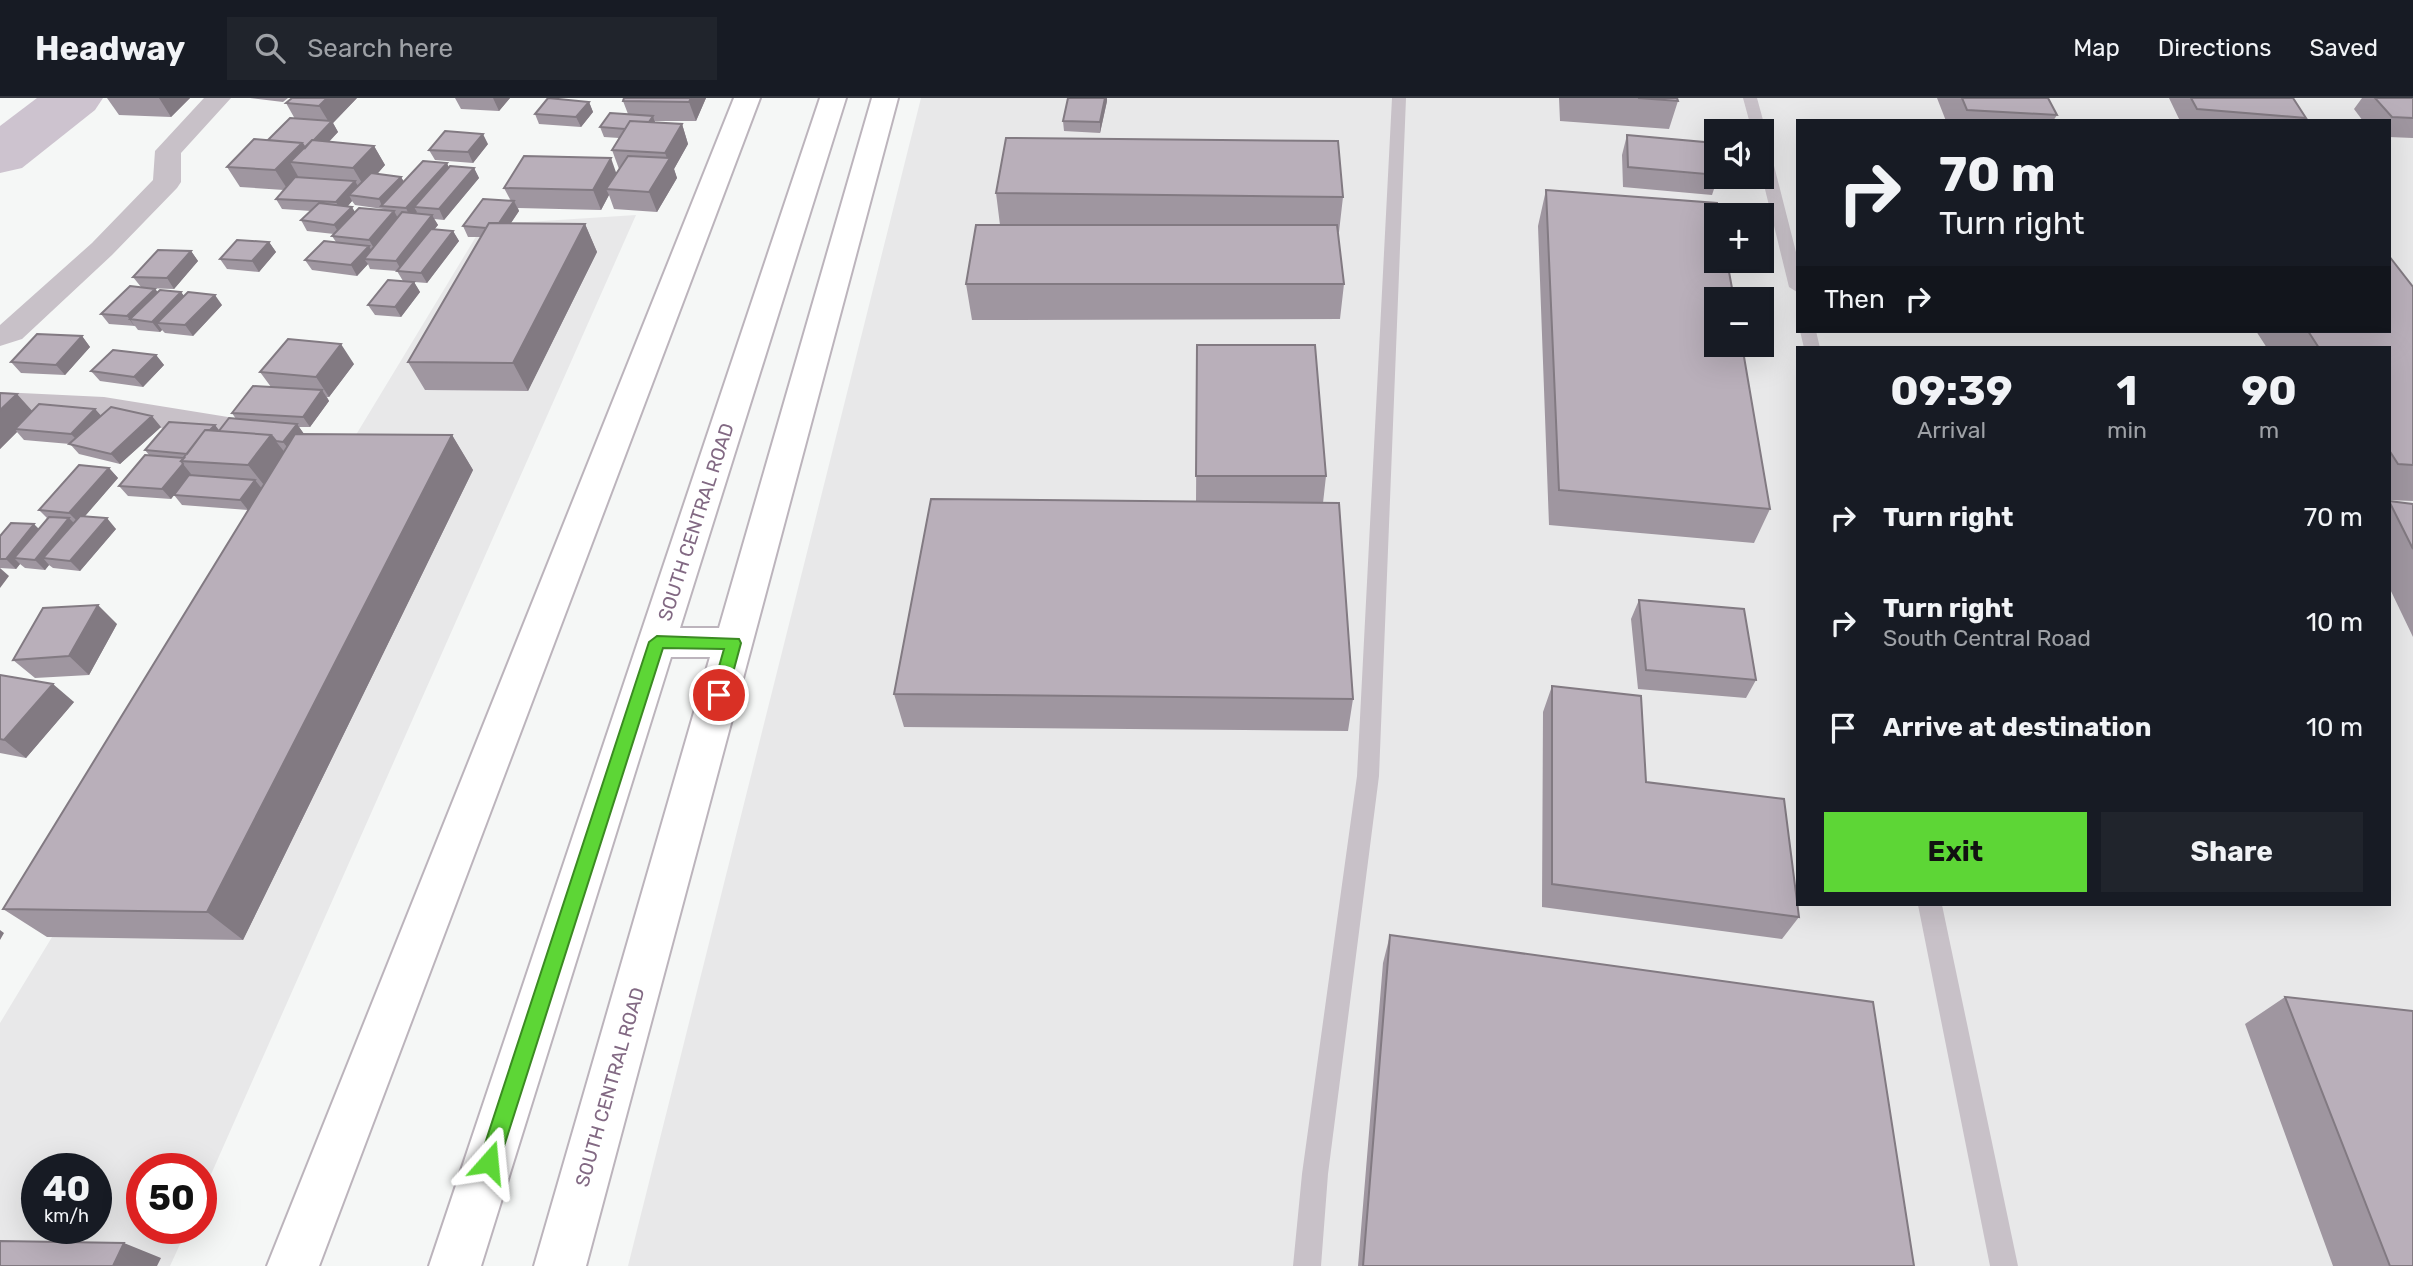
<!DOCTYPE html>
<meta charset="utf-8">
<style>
:root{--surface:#171b24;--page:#20242c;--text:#f1f3f6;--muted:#9ea1a6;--line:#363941;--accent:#5dd636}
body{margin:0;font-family:Rubik,sans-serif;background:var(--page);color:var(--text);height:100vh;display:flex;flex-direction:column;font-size:26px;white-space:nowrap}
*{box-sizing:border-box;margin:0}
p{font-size:23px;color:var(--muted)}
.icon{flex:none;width:38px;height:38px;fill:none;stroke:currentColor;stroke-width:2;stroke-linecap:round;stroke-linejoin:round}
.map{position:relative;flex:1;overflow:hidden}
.drawer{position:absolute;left:1796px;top:248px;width:595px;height:560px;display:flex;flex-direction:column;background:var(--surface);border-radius:0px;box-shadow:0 7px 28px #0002}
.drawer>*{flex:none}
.guide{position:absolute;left:1796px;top:21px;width:595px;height:214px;border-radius:0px;box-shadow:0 7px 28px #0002;background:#171b24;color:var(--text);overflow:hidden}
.buttons{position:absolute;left:1704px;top:21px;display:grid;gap:14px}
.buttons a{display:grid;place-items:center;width:70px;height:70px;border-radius:0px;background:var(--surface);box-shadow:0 7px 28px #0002;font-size:35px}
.speed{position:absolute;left:21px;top:1055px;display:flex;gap:14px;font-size:35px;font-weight:700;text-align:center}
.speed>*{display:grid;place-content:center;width:91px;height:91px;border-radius:50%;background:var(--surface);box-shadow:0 7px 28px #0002;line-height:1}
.speed small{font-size:18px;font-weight:400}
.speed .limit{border:10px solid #d22;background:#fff;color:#111}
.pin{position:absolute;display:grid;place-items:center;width:60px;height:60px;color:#fff;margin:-30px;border:4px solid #fff;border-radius:50%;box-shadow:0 2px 7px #0007}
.me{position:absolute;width:77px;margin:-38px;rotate:18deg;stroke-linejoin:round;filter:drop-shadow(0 0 5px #0008)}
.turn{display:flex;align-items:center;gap:24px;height:147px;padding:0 28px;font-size:32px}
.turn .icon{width:91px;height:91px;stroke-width:2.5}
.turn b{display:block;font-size:49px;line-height:60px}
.then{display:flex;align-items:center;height:66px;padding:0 28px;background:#0003;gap:14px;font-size:26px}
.eta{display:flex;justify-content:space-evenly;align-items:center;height:119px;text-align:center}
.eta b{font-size:42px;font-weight:700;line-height:49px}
.action{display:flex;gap:14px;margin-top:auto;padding:14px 28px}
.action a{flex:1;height:80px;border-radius:0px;background:var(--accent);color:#111;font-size:28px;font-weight:700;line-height:80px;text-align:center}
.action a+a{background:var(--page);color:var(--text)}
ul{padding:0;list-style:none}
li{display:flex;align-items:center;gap:21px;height:105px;padding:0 28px}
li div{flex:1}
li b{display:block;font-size:26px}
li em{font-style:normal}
header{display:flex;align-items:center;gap:42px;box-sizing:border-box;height:98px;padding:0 35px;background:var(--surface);border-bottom:2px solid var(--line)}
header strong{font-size:33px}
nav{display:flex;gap:38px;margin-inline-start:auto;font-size:24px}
.search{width:490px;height:63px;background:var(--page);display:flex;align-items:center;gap:18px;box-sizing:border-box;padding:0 24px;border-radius:0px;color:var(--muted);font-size:26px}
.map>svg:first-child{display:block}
</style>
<header>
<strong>Headway</strong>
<div class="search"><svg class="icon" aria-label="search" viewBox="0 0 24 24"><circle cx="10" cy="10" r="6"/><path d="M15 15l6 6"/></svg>Search here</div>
<nav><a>Map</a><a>Directions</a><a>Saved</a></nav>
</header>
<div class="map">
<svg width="2413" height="1168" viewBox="0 0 2413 1168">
<rect width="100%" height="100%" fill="#f5f7f6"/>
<path fill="#e8e8e9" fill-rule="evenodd" d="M 921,0 L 2413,0 L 2413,1168 L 628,1168 ZM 1797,23 L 2389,23 L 2389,233 L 1797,233 ZM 1717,33 L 1762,33 L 1762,79 L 1717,79 ZM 1717,117 L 1762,117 L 1762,163 L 1717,163 ZM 1717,201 L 1762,201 L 1762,247 L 1717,247 ZM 1797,250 L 2389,250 L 2389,807 L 1797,807 Z
M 636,117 L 201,1099 L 201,1071 L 142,1071 L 142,1130 L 187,1131 L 170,1168 L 0,1168 L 0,925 L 483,127 ZM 37,1071 L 96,1071 L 96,1130 L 37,1130 Z"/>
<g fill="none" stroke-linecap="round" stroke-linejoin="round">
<path fill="#cdc3cf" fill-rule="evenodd" d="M 37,0 L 103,0 L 95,12 L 22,70 L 0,75 L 0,28 Z"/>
<defs>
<path id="secondary" d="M 734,0 L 760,0 L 319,1168 L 267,1168 Z
M 820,0 L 846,0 L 680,530 L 719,530 L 872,0 L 898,0 L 586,1168 L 534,1168 L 710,559 L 671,559 L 481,1168 L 429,1168 Z"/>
</defs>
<use href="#secondary" stroke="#bcb4bc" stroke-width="4"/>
<path fill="#c8c1c8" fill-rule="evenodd" d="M 1392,0 L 1406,0 L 1379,678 L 1328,1076 L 1321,1168 L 1293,1168 L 1302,1076 L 1357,678 Z
M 1743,0 L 1757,0 L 1766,33 L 1764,36 L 1752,33 Z
M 1762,44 L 1769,48 L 1797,158 L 1797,194 L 1789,189 L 1762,79 Z
M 1800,233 L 1816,233 L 1820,250 L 1804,250 Z
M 1918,807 L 1942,807 L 2018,1168 L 1990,1168 Z"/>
<path fill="#c8c1c8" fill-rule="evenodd" d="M 204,0 L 231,0 L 181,55 L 181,84 L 177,90 L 112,157 L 22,241 L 0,248 L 0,227 L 92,145 L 153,82 L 155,53 Z
M 0,294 L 104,299 L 228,319 L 240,322 L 244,330 L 240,338 L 228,341 L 104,321 L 0,316 Z"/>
<use href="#secondary" fill="#fff" fill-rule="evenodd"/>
</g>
<path fill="#9f96a0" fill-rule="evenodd" d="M 107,0 L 190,0 L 171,19 L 119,17 Z
M 250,0 L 288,0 L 283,4 Z
M 357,0 L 333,25 L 338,34 L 329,44 L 374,48 L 385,67 L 377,76 L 401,79 L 404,84 L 449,69 L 474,70 L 479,80 L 444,122 L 434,121 L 438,127 L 434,131 L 453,133 L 459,143 L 427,185 L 414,184 L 420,194 L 401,219 L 375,217 L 368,207 L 403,183 L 397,173 L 370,171 L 368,166 L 357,178 L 312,172 L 305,162 L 336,144 L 332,138 L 334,136 L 307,133 L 301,122 L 311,113 L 282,111 L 276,101 L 284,92 L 240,89 L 227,69 L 268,42 L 295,21 L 286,5 ZM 352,103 L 355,107 L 383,111 L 384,112 L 355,114 L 348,108 Z
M 455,0 L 510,0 L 499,13 L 461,11 Z
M 624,0 L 706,0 L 696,23 L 655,23 L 655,25 L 682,26 L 688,46 L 674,71 L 677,80 L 657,114 L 614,111 L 609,97 L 601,112 L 518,110 L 519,113 L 511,125 L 585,126 L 597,154 L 528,293 L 425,292 L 408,264 L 481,139 L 468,139 L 463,128 L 511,103 L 504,90 L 616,75 L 619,71 L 612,52 L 619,40 L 604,39 L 600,29 L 628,16 L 623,3 Z
M 1559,0 L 1677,0 L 1678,3 L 1669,31 L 1560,23 Z
M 1937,0 L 2048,0 L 2057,17 L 2053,23 L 1946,23 Z
M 2169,0 L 2293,0 L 2306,20 L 2304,23 L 2180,23 Z
M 2362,0 L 2413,0 L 2413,40 L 2389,39 L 2389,23 L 2363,23 L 2354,11 Z
M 1107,3 L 1100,35 L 1064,33 L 1063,23 Z
M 589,4 L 593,14 L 581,29 L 539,26 L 535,16 Z
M 1627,37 L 1717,60 L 1717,79 L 1718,79 L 1712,97 L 1623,89 L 1622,57 Z
M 488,46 L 473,65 L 435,62 L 429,52 Z
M 1546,92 L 1770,411 L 1754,445 L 1549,427 L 1538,128 Z
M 996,95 L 1343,99 L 1339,134 L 1338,134 L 1344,186 L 1340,221 L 972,222 L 966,186 L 1000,127 Z
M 269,144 L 276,154 L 259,174 L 227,171 L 220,161 Z
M 191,153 L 198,163 L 174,191 L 145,190 L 155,191 L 158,194 L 181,194 L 184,198 L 222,207 L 193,238 L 165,235 L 162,232 L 160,234 L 138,232 L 135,228 L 109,226 L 101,216 L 141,189 L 133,179 Z
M 2413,189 L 2413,403 L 2389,402 L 2389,250 L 2267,250 L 2256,233 L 2389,233 Z
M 82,238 L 90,249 L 65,277 L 21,275 L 11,264 Z
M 1197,247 L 1326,378 L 1323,405 L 1353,601 L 1348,633 L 904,629 L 894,596 L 1196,404 Z
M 156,257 L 164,267 L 143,289 L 100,283 L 91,273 Z
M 354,266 L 329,299 L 327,299 L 329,303 L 310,329 L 299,329 L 304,336 L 452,337 L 473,372 L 243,842 L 47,839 L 3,811 L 248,412 L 182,407 L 174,397 L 171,401 L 128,398 L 119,388 L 149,357 L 145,352 L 219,332 L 236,321 L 232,315 L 271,289 L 260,274 Z
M 0,295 L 32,313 L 95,311 L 101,318 L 161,329 L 120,366 L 79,356 L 70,346 L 24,342 L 17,334 L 0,351 Z
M 109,370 L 118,380 L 85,418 L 116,431 L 80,473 L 53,470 L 49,467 L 45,472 L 25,470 L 20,466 L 16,471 L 0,470 L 0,438 L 39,431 L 47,420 L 39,412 Z
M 2389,403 L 2413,406 L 2413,539 L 2389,489 Z
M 1639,502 L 1756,582 L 1746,600 L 1638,591 L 1631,521 Z
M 117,526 L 89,577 L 35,580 L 13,562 Z
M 0,577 L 74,604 L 26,660 L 0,655 Z
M 1552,588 L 1646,684 L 1799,819 L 1782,841 L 1542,809 L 1543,614 Z
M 1390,837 L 1914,1168 L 1358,1168 L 1383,865 Z
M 2285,899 L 2413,1168 L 2333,1168 L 2245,926 Z"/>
<path fill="#827a82" d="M 159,0 L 190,0 L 171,19 Z
M 327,0 L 357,0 L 333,25 L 338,34 L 312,61 L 306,51 L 330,26 L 319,8 Z
M 493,0 L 510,0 L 499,13 Z
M 691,0 L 706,0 L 696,23 L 689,4 Z
M 1105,0 L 1107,0 L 1107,3 L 1100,35 L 1100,24 Z
M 589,4 L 593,14 L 581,29 L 576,19 Z
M 653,18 L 656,28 L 644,32 Z
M 682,26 L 688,46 L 674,71 L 677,80 L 657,114 L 649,94 L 668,63 L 665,55 Z
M 483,36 L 488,46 L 473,65 L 468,54 Z
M 302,45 L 312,66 L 290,64 L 299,80 L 288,92 L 275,72 Z
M 374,48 L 385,67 L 365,90 L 353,70 Z
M 611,60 L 618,80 L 606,91 L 609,97 L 601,112 L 593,92 Z
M 447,65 L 452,76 L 414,109 L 417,114 L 411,121 L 406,110 Z
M 474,70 L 479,80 L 444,122 L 439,111 Z
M 401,79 L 407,89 L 382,108 L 379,101 Z
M 355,83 L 361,93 L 349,97 L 352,103 L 342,115 L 336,104 Z
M 514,103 L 519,113 L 500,141 L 495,130 Z
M 352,109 L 358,119 L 340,137 L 334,127 Z
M 394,113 L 400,124 L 375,152 L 369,142 Z
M 432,117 L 438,127 L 402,173 L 396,163 Z
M 585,126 L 597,154 L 528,293 L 513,265 Z
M 453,133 L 459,143 L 427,185 L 421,175 Z
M 269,144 L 276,154 L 259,174 L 252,163 Z
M 369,148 L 375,159 L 364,161 L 368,166 L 357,178 L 351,167 Z
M 191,153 L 198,163 L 174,191 L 167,180 Z
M 414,184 L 420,194 L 401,219 L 395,209 Z
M 155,191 L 163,201 L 130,221 L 135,229 L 127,218 Z
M 181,194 L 189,205 L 157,225 L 162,232 L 160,234 L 152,224 Z
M 215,197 L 222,207 L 193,238 L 185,227 Z
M 82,238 L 90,249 L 65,277 L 56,267 Z
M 341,246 L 354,266 L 329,299 L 316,279 Z
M 156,257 L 164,267 L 143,289 L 134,279 Z
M 322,292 L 329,303 L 310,329 L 303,319 Z
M 17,296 L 35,316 L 15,331 L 17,334 L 0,351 L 0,312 Z
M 95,311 L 104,321 L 81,346 L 71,336 Z
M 152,318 L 161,329 L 120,366 L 111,356 Z
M 297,326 L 304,336 L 291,354 L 283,344 Z
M 215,327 L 223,337 L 191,356 Z
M 271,337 L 286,356 L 264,387 L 248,367 Z
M 452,337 L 473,372 L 243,842 L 207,814 Z
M 183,366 L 191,376 L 171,401 L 162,391 Z
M 109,370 L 118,380 L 79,425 L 69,415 Z
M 255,382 L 263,392 L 248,412 L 240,402 Z
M 69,420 L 79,430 L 43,460 L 49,467 L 45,472 L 35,462 Z
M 107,420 L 116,431 L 80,473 L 70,463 Z
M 34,426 L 44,436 L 14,460 L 20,466 L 16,471 L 6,461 Z
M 0,470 L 9,478 L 0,490 Z
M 98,507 L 117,526 L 89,577 L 69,558 Z
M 53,586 L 74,604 L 26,660 L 4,642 Z
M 0,832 L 4,835 L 0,842 Z
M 124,1145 L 161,1160 L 157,1168 L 113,1168 Z"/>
<path fill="#b9afba" stroke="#827a82" stroke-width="2" d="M 292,0 L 327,0 L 319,8 L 286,5 Z
M 548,0 L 589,4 L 576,19 L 535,16 Z
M 624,0 L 691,0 L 689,4 L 623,3 Z
M 1068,0 L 1105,0 L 1100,24 L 1063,23 Z
M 1638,0 L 1677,0 L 1678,3 Z
M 1962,0 L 2048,0 L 2057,17 L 1967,12 Z
M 2191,0 L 2293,0 L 2306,20 L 2197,11 Z
M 2375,0 L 2413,0 L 2413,20 L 2392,19 Z
M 610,15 L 653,18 L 649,24 L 630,23 L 625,31 L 600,29 Z
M 290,20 L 332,23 L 314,42 L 312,42 L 305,50 L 302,45 L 268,42 Z
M 630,23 L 682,26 L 665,55 L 612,52 Z
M 445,33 L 483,36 L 468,54 L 429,52 Z
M 1627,37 L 1715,45 L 1717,77 L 1628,69 Z
M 1006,40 L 1338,43 L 1343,99 L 996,95 Z
M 254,41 L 302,45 L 275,72 L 227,69 Z
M 312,42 L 374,48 L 353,70 L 290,64 Z
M 524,58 L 611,60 L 593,92 L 504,90 Z
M 628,58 L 670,60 L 649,94 L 606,91 Z
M 423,63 L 447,65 L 406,110 L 381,108 Z
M 450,68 L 474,70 L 439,111 L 414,109 Z
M 371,75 L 401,79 L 379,101 L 349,97 Z
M 295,79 L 355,83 L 336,104 L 276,101 Z
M 1546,92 L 1717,105 L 1719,117 L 1717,117 L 1717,163 L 1727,163 L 1734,201 L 1717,201 L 1717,247 L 1742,247 L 1770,411 L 1559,392 Z
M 483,101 L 514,103 L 499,125 L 489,125 L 486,130 L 463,128 Z
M 319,105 L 352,109 L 334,127 L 301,122 Z
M 359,110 L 394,113 L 369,142 L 332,138 Z
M 402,114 L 432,117 L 396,163 L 364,161 Z
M 489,125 L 585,126 L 513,265 L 408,264 Z
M 976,127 L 1337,127 L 1344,186 L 966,186 Z
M 431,131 L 453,133 L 421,175 L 397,173 Z
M 237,142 L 269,144 L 252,163 L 220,161 Z
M 324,143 L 369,148 L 351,167 L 305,162 Z
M 158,152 L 191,153 L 167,180 L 133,179 Z
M 2389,158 L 2413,189 L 2413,367 L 2398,366 L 2389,352 L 2389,250 L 2319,250 L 2308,233 L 2389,233 Z
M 388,182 L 414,184 L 395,209 L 368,207 Z
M 130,188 L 155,191 L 127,218 L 101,216 Z
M 160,192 L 181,194 L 152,224 L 130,221 Z
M 188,194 L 215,197 L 185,227 L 157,225 Z
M 37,236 L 82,238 L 56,267 L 11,264 Z
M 288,241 L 341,246 L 316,279 L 260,274 Z
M 1197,247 L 1315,247 L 1326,378 L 1196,378 Z
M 113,252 L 156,257 L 134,279 L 91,273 Z
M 253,288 L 322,292 L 303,319 L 232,315 Z
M 0,295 L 17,296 L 0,312 Z
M 39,306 L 95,311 L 71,336 L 15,331 Z
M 111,309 L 152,318 L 111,356 L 69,346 Z
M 229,320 L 297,326 L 283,344 L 276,343 L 271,337 L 219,333 Z
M 169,324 L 215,327 L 210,332 L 205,332 L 187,356 L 145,352 Z
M 205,332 L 271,337 L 248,367 L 181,363 Z
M 295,336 L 452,337 L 207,814 L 3,811 Z
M 145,357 L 184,360 L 181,363 L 183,366 L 162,391 L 119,388 Z
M 79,367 L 109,370 L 69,415 L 39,412 Z
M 189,377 L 255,382 L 240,402 L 174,397 Z
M 931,401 L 1339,405 L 1353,601 L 894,596 Z
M 2389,403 L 2413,406 L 2413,451 Z
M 80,418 L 107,420 L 70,463 L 43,460 Z
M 49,419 L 69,420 L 35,462 L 14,460 Z
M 11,425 L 34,426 L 6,461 L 0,461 L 0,438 Z
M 1639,502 L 1744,511 L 1756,582 L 1646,572 Z
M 98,507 L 69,558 L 13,562 L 43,510 Z
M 0,577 L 53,586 L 4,642 L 0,641 Z
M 1552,588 L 1641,598 L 1646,684 L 1784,701 L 1799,819 L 1552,786 Z
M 1390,837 L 1873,904 L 1914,1168 L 1363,1168 Z
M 2285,899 L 2413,913 L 2413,1168 L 2390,1168 Z
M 0,1143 L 124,1145 L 113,1168 L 0,1168 Z"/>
<path fill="#5dd636" stroke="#3c8b23" stroke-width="2" d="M 657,538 L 739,541 L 741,545 L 727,597 L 719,604 L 711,597 L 724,551 L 663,550 L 499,1064 L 496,1071 L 489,1074 L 482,1071 L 479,1064 L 649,544 Z"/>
<g text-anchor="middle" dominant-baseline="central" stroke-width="7" stroke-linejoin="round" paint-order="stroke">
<g font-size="19" fill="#826983" stroke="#fff">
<text transform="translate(696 424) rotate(-72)">SOUTH CENTRAL ROAD</text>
<text transform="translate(610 989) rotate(-74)">SOUTH CENTRAL ROAD</text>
</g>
</g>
</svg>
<div class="buttons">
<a><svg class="icon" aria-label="sound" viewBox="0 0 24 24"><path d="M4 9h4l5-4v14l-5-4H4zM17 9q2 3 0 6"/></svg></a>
<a>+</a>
<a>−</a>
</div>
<div class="speed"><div>40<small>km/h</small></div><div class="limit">50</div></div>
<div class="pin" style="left:719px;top:597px;background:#d93025"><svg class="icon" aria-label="arrive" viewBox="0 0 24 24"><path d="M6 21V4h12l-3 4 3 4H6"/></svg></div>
<svg class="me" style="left:489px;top:1064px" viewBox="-20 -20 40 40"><path d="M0-17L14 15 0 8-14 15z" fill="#5dd636" stroke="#fff" stroke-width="4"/></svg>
<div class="guide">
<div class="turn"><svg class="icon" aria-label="right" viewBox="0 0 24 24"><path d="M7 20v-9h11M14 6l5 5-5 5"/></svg><div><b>70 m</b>Turn right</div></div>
<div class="then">Then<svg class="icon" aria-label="right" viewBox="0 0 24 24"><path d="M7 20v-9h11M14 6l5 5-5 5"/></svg></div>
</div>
<section class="drawer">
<div class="eta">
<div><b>09:39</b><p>Arrival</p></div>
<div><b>1</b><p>min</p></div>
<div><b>90</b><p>m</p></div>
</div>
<ul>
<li><svg class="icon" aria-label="right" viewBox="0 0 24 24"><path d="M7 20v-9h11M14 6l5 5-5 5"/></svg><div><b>Turn right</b></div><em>70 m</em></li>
<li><svg class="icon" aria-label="right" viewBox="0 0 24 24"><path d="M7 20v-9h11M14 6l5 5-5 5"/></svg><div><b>Turn right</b><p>South Central Road</p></div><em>10 m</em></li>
<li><svg class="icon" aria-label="arrive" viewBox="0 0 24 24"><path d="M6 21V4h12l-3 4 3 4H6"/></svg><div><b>Arrive at destination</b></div><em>10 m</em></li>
</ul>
<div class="action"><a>Exit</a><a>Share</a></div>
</section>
</div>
